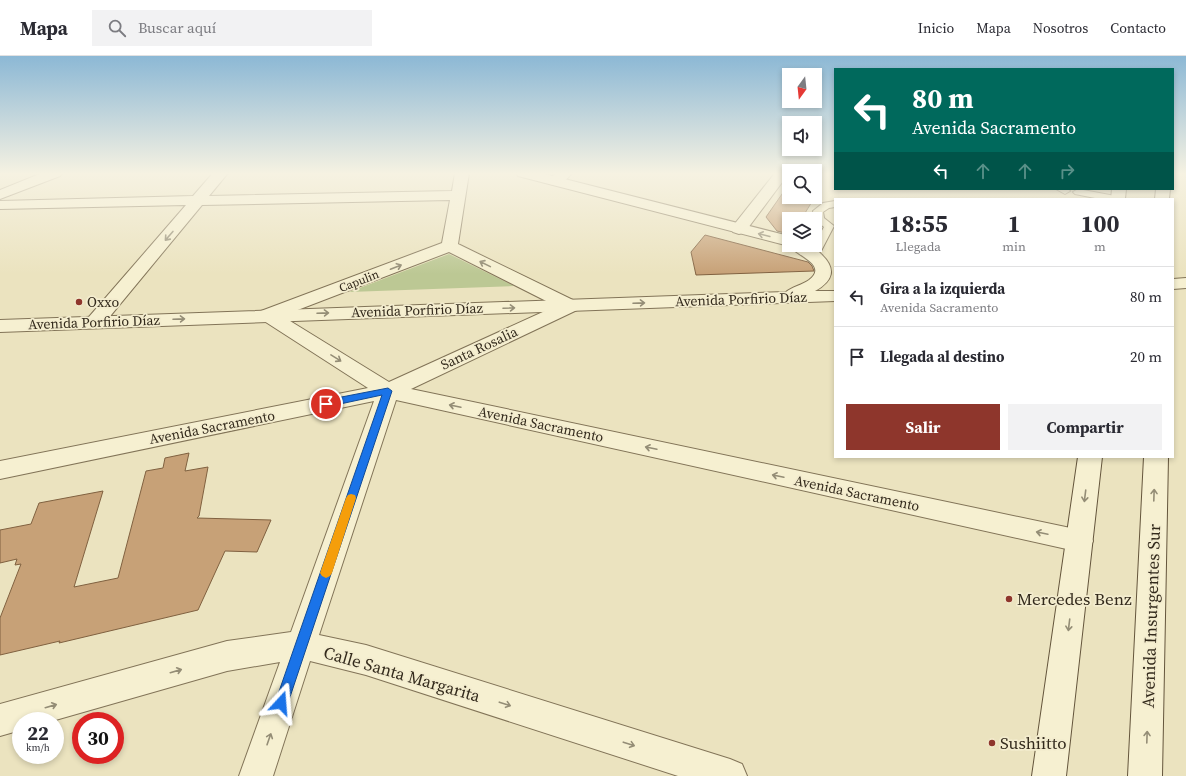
<!DOCTYPE html>
<html lang="es">
<meta charset="utf-8">
<style>
:root{--surface:#fff;--page:#f2f2f3;--text:#2b2b33;--muted:#7c7c81;--line:#e1e1e2;--accent:#8e362c}
body{margin:0;font-family:"Source Serif 4",serif;background:var(--page);color:var(--text);height:100vh;display:flex;flex-direction:column;font-size:15px;white-space:nowrap}
*{box-sizing:border-box;margin:0}
p{font-size:13px;color:var(--muted)}
.icon{flex:none;width:22px;height:22px;fill:none;stroke:currentColor;stroke-width:2;stroke-linecap:round;stroke-linejoin:round}
.map{position:relative;flex:1;overflow:hidden}
.panel{position:absolute;left:834px;top:142px;width:340px;height:260px;display:flex;flex-direction:column;background:var(--surface);border-radius:0px;box-shadow:0 2px 6px #0003}
.panel>*{flex:none}
.hud{position:absolute;left:834px;top:12px;width:340px;height:122px;border-radius:0px;box-shadow:0 2px 6px #0003;background:#00695c;color:#fff;overflow:hidden}
.needle{width:26px;rotate:195deg}
.controls{position:absolute;left:782px;top:12px;display:grid;gap:8px}
.controls a{display:grid;place-items:center;width:40px;height:40px;border-radius:0px;background:var(--surface);box-shadow:0 2px 6px #0003;font-size:20px}
.speed{position:absolute;left:12px;top:656px;display:flex;gap:8px;font-size:20px;font-weight:700;text-align:center}
.speed>*{display:grid;place-content:center;width:52px;height:52px;border-radius:50%;background:var(--surface);box-shadow:0 2px 6px #0003;line-height:1}
.speed small{font-size:10px;font-weight:400}
.speed .limit{border:6px solid #d22;background:#fff;color:#111}
.pin{position:absolute;display:grid;place-items:center;width:34px;height:34px;color:#fff;margin:-17px;border:2px solid #fff;border-radius:50%;box-shadow:0 1px 4px #0007}
.me{position:absolute;width:44px;margin:-22px;rotate:19deg;stroke-linejoin:round;filter:drop-shadow(0 0 3px #0008)}
.turn{display:flex;align-items:center;gap:14px;height:84px;padding:0 12px;font-size:18px}
.turn .icon{width:52px;height:52px;stroke-width:2.5}
.turn b{display:block;font-size:28px;line-height:34px}
.lanes{display:flex;align-items:center;height:38px;padding:0 12px;background:#0003;justify-content:center;gap:20px;direction:ltr}
.lanes .off{opacity:.35}
.eta{display:flex;justify-content:space-evenly;align-items:center;height:68px;text-align:center}
.eta b{font-size:24px;font-weight:700;line-height:28px}
.button{display:flex;gap:8px;margin-top:auto;padding:8px 12px}
.button a{flex:1;height:46px;border-radius:0px;background:var(--accent);color:#fff;font-size:16px;font-weight:700;line-height:46px;text-align:center}
.button a+a{background:var(--page);color:var(--text)}
ul{padding:0;list-style:none}
li{display:flex;align-items:center;gap:12px;height:60px;padding:0 12px;border-top:1px solid var(--line)}
li div{flex:1}
li b{display:block;font-size:15px}
li em{font-style:normal}
header{display:flex;align-items:center;gap:24px;box-sizing:border-box;height:56px;padding:0 20px;background:var(--surface);border-bottom:1px solid var(--line)}
header strong{font-size:19px}
nav{display:flex;gap:22px;margin-inline-start:auto;font-size:14px}
.search{width:280px;height:36px;background:var(--page);display:flex;align-items:center;gap:10px;box-sizing:border-box;padding:0 14px;border-radius:0px;color:var(--muted);font-size:15px}
.map>svg:first-child{display:block}
</style>
<header>
<strong>Mapa</strong>
<div class="search"><svg class="icon" aria-label="search" viewBox="0 0 24 24"><circle cx="10" cy="10" r="6"/><path d="M15 15l6 6"/></svg>Buscar aquí</div>
<nav><a>Inicio</a><a>Mapa</a><a>Nosotros</a><a>Contacto</a></nav>
</header>
<div class="map">
<svg width="1186" height="720" viewBox="0 0 1186 720">
<rect width="100%" height="100%" fill="#ebe3bf"/>
<path fill="#bcc894" d="M 449,198 L 514,230 L 349,236 Z"/>
<path fill="#c7a177" stroke="#806140" d="M 789,128 L 789,141 L 798,141 L 813,144 L 802,162 L 789,159 L 789,178 L 777,175 L 766,161 Z
M 705,179 L 808,206 L 812,210 L 814,215 L 696,219 L 691,196 Z
M 189,397 L 185,415 L 208,411 L 199,460 L 197,462 L 271,464 L 257,496 L 225,495 L 198,554 L 59,587 L 60,585 L 0,599 L 0,562 L 21,508 L 15,509 L 17,503 L 0,507 L 0,474 L 31,468 L 39,447 L 103,435 L 74,531 L 118,522 L 146,415 L 163,412 L 165,402 Z"/>
<g fill="none" stroke-linecap="round" stroke-linejoin="round">
<defs>
<path id="service" d="M 1056,133 L 1068,133 L 1070,135 L 1065,138 Z
M 1078,133 L 1115,140 L 1120,143 L 1100,143 L 1075,138 L 1073,136 Z
M 835,145 L 835,151 L 829,152 L 823,156 L 824,162 L 834,170 L 821,195 L 813,195 L 812,193 L 824,171 L 814,163 L 813,155 L 823,147 Z"/>
<path id="minor" d="M 42,117 L 62,117 L 60,120 L 0,143 L 0,134 Z
M 213,117 L 228,117 L 209,140 L 452,135 L 455,117 L 469,117 L 458,188 L 577,246 L 580,250 L 577,254 L 411,333 L 1080,474 L 1089,477 L 1093,485 L 1089,493 L 1080,496 L 396,344 L 319,579 L 366,589 L 730,703 L 742,708 L 747,720 L 678,720 L 366,619 L 310,605 L 273,720 L 239,720 L 280,606 L 227,615 L 52,665 L 21,665 L 21,674 L 0,680 L 0,648 L 227,585 L 291,576 L 374,345 L 0,423 L 0,405 L 368,332 L 261,263 L 259,259 L 261,255 L 442,187 L 450,144 L 202,149 L 102,270 L 95,272 L 88,270 L 86,266 L 88,262 L 186,149 L 0,153 L 0,145 L 193,140 ZM 449,196 L 556,250 L 389,326 L 282,260 Z
M 556,117 L 572,117 C 566,125 559,130 550,128 L 548,125 Z
M 775,117 L 789,117 L 745,176 L 739,178 L 733,176 L 731,173 L 733,170 Z
M 1186,222 L 1186,232 L 1173,233 L 1173,223 Z"/>
<path id="tertiary" d="M 516,117 L 541,117 L 789,180 L 789,189 C 795,189 803,188 808,189 C 813,190 818,195 821,198 C 837,213 833,225 815,235 L 835,235 L 835,245 L 0,276 L 0,264 L 786,236 C 792,231 802,229 809,224 C 829,209 796,199 789,190 L 518,120 Z"/>
<path id="secondary" d="M 1112,133 L 1126,133 L 1125,143 L 1111,143 Z
M 1156,133 L 1170,133 L 1169,143 L 1155,143 Z
M 1078,401 L 1102,401 L 1066,720 L 1032,720 Z
M 1144,401 L 1168,401 L 1162,720 L 1128,720 Z"/>
</defs>
<use href="#service" stroke="#827458" stroke-width="2"/>
<use href="#minor" stroke="#827458" stroke-width="2"/>
<use href="#tertiary" stroke="#827458" stroke-width="2"/>
<use href="#secondary" stroke="#64553c" stroke-width="2"/>
<use href="#service" fill="#f6f0d1" fill-rule="evenodd"/>
<use href="#minor" fill="#f6f0d1" fill-rule="evenodd"/>
<use href="#tertiary" fill="#f6f0d1" fill-rule="evenodd"/>
<use href="#secondary" fill="#f6f0d1" fill-rule="evenodd"/>
</g>
<defs><path id="oneway-shaft" d="M-6 0H5M1.5-3L5.5 0L1.5 3" fill="none" stroke-width="1.6" stroke-linecap="round" stroke-linejoin="round"/></defs>
<g stroke="#948d76">
<use href="#oneway-shaft" transform="translate(764 179) rotate(-166)"/>
<use href="#oneway-shaft" transform="translate(169 180) rotate(131)"/>
<use href="#oneway-shaft" transform="translate(485 208) rotate(-154)"/>
<use href="#oneway-shaft" transform="translate(396 211) rotate(-21)"/>
<use href="#oneway-shaft" transform="translate(639 247) rotate(-2)"/>
<use href="#oneway-shaft" transform="translate(509 252) rotate(-2)"/>
<use href="#oneway-shaft" transform="translate(323 257) rotate(-2)"/>
<use href="#oneway-shaft" transform="translate(179 263) rotate(-2)"/>
<use href="#oneway-shaft" transform="translate(336 302) rotate(32)"/>
<use href="#oneway-shaft" transform="translate(455 350) rotate(-168)"/>
<use href="#oneway-shaft" transform="translate(651 392) rotate(-168)"/>
<use href="#oneway-shaft" transform="translate(778 420) rotate(-168)"/>
<use href="#oneway-shaft" transform="translate(1154 439) rotate(-88)"/>
<use href="#oneway-shaft" transform="translate(1085 440) rotate(97)"/>
<use href="#oneway-shaft" transform="translate(1042 477) rotate(-168)"/>
<use href="#oneway-shaft" transform="translate(1069 569) rotate(97)"/>
<use href="#oneway-shaft" transform="translate(176 615) rotate(-16)"/>
<use href="#oneway-shaft" transform="translate(505 648) rotate(18)"/>
<use href="#oneway-shaft" transform="translate(51 650) rotate(-16)"/>
<use href="#oneway-shaft" transform="translate(1147 681) rotate(-88)"/>
<use href="#oneway-shaft" transform="translate(269 683) rotate(-71)"/>
<use href="#oneway-shaft" transform="translate(629 688) rotate(18)"/>
</g>
<linearGradient id="sky" x2="0" y2="1"><stop stop-color="#8cb8d5"/><stop offset="0.54" stop-color="#f6f2e2"/><stop offset="1" stop-color="#f6f2e2" stop-opacity="0"/></linearGradient>
<rect width="1186" height="218" fill="url(#sky)"/>
<path fill="#1a73e8" stroke="#114b97" d="M 388,332 L 392,335 L 288,647 L 286,652 L 281,654 L 277,652 L 275,647 L 382,339 L 326,351 L 321,348 L 326,344 Z"/>
<path fill="#f59e0b" d="M 351,438 L 355,439 L 356,442 L 332,517 L 330,520 L 326,522 L 322,520 L 320,517 L 346,442 L 348,439 Z"/>
<g fill="#8e362c" stroke="#f3ecce" stroke-width="1.5">
<circle cx="79" cy="246" r="4"/>
<circle cx="1009" cy="543" r="4"/>
<circle cx="992" cy="687" r="4"/>
</g>
<g text-anchor="middle" dominant-baseline="central" stroke-width="3.5" stroke-linejoin="round" paint-order="stroke">
<g font-size="12" fill="#332a1c" stroke="#f3ecce">
<text transform="translate(359 225) rotate(-21)">Capulin</text>
</g>
<g font-size="14" fill="#332a1c" stroke="#f3ecce">
<text transform="translate(741 243) rotate(-2)">Avenida Porfirio Díaz</text>
<text transform="translate(417 254) rotate(-2)">Avenida Porfirio Díaz</text>
<text transform="translate(94 266) rotate(-2)">Avenida Porfirio Díaz</text>
<text transform="translate(479 292) rotate(-25)">Santa Rosalia</text>
<text transform="translate(541 368) rotate(12)">Avenida Sacramento</text>
<text transform="translate(212 371) rotate(-11)">Avenida Sacramento</text>
<text transform="translate(857 437) rotate(12)">Avenida Sacramento</text>
</g>
<g font-size="14" fill="#332a1c" stroke="#f3ecce" text-anchor="start">
<text x="87" y="246">Oxxo</text>
</g>
<g font-size="17" fill="#332a1c" stroke="#f3ecce" text-anchor="start">
<text x="1017" y="543">Mercedes Benz</text>
<text x="1000" y="687">Sushiitto</text>
</g>
<g font-size="17" fill="#332a1c" stroke="#f3ecce">
<text transform="translate(1151 560) rotate(-88)">Avenida Insurgentes Sur</text>
<text transform="translate(402 618) rotate(16)">Calle Santa Margarita</text>
</g>
</g>
</svg>
<div class="controls">
<a><svg class="needle" viewBox="-14 -14 28 28"><path d="M0-13l5 13h-10z" fill="#e53935"/><path d="M0 13l5-13h-10z" fill="#7c7c81"/></svg></a>
<a><svg class="icon" aria-label="sound" viewBox="0 0 24 24"><path d="M4 9h4l5-4v14l-5-4H4zM17 9q2 3 0 6"/></svg></a>
<a><svg class="icon" aria-label="search" viewBox="0 0 24 24"><circle cx="10" cy="10" r="6"/><path d="M15 15l6 6"/></svg></a>
<a><svg class="icon" aria-label="layers" viewBox="0 0 24 24"><path d="M12 4l9 5-9 5-9-5zM3 14l9 5 9-5"/></svg></a>
</div>
<div class="speed"><div>22<small>km/h</small></div><div class="limit">30</div></div>
<div class="pin" style="left:326px;top:348px;background:#d93025"><svg class="icon" aria-label="arrive" viewBox="0 0 24 24"><path d="M6 21V4h12l-3 4 3 4H6"/></svg></div>
<svg class="me" style="left:281px;top:647px" viewBox="-20 -20 40 40"><path d="M0-17L14 15 0 8-14 15z" fill="#1a73e8" stroke="#fff" stroke-width="4"/></svg>
<div class="hud">
<div class="turn"><svg class="icon" aria-label="left" viewBox="0 0 24 24"><path d="M17 20v-9H6M10 6l-5 5 5 5"/></svg><div><b>80 m</b>Avenida Sacramento</div></div>
<div class="lanes"><svg class="icon" aria-label="left" viewBox="0 0 24 24"><path d="M17 20v-9H6M10 6l-5 5 5 5"/></svg><svg class="icon off" aria-label="ahead" viewBox="0 0 24 24"><path d="M12 20V5M6 11l6-6 6 6"/></svg><svg class="icon off" aria-label="ahead" viewBox="0 0 24 24"><path d="M12 20V5M6 11l6-6 6 6"/></svg><svg class="icon off" aria-label="right" viewBox="0 0 24 24"><path d="M7 20v-9h11M14 6l5 5-5 5"/></svg></div>
</div>
<section class="panel">
<div class="eta">
<div><b>18:55</b><p>Llegada</p></div>
<div><b>1</b><p>min</p></div>
<div><b>100</b><p>m</p></div>
</div>
<ul>
<li><svg class="icon" aria-label="left" viewBox="0 0 24 24"><path d="M17 20v-9H6M10 6l-5 5 5 5"/></svg><div><b>Gira a la izquierda</b><p>Avenida Sacramento</p></div><em>80 m</em></li>
<li><svg class="icon" aria-label="arrive" viewBox="0 0 24 24"><path d="M6 21V4h12l-3 4 3 4H6"/></svg><div><b>Llegada al destino</b></div><em>20 m</em></li>
</ul>
<div class="button"><a>Salir</a><a>Compartir</a></div>
</section>
</div>
